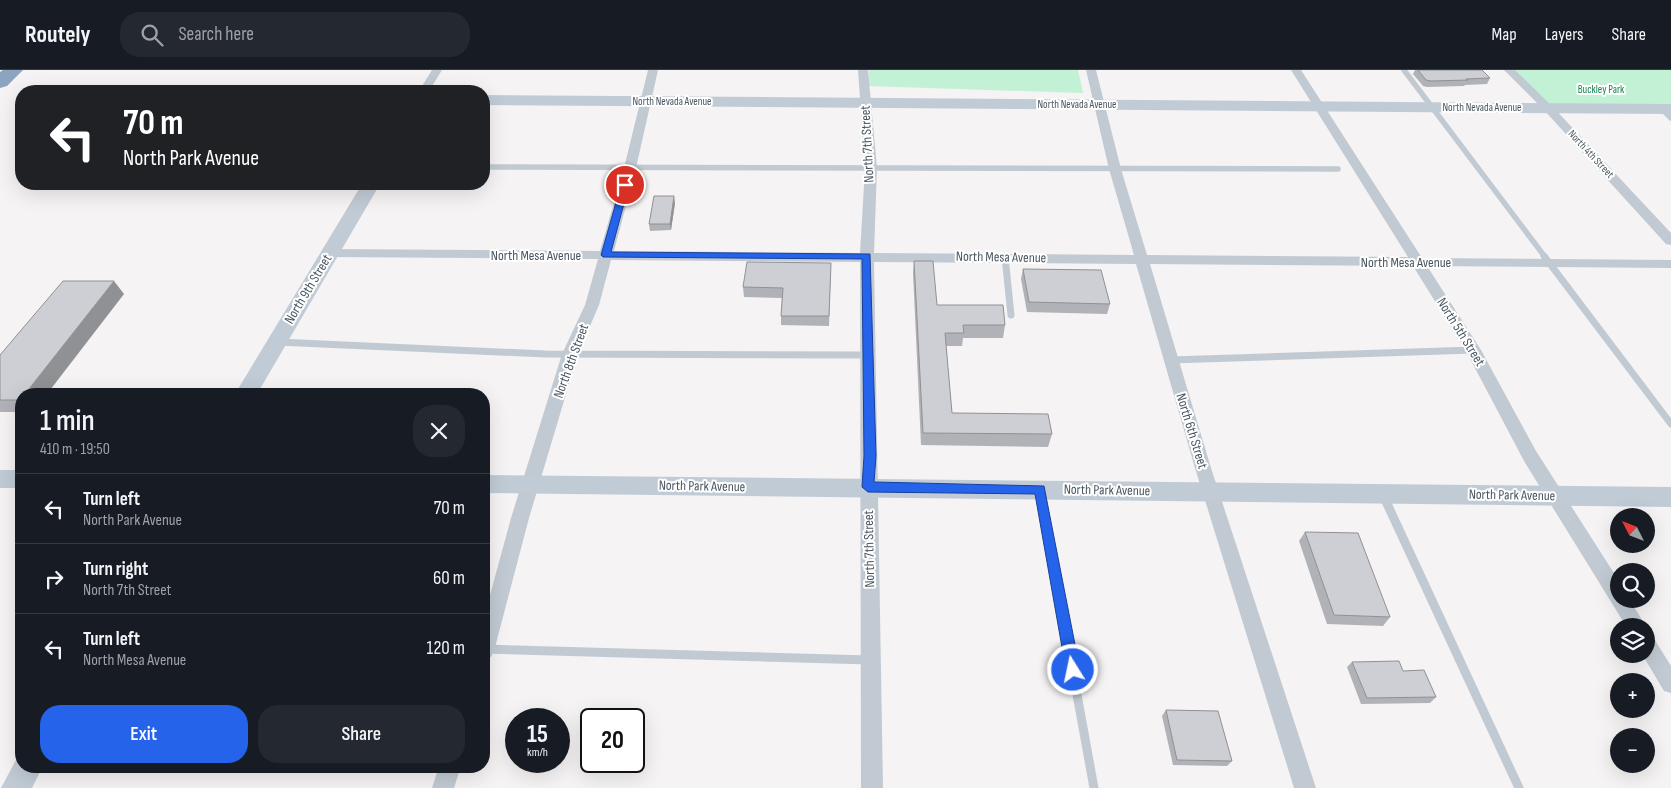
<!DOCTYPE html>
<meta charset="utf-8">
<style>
:root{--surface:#171b24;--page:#242831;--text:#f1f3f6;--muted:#9ea1a6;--line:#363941;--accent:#2563eb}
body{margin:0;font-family:"Sofia Sans Condensed",sans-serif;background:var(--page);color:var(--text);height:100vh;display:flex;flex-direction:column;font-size:19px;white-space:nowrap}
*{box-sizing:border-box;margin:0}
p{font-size:16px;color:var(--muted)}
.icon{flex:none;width:28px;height:28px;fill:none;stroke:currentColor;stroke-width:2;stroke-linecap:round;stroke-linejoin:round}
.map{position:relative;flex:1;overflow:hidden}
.sheet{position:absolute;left:15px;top:318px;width:475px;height:385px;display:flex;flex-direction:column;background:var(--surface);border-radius:20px;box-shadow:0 5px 20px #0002}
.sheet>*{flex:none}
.hud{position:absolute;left:15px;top:15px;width:475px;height:105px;border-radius:20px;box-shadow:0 5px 20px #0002;background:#202124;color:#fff;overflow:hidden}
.needle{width:32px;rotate:312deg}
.fabs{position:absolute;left:1610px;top:438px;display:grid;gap:10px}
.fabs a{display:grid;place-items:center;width:45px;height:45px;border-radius:50%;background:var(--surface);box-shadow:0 5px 20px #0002;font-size:25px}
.speed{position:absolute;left:505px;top:638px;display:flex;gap:10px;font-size:25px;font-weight:700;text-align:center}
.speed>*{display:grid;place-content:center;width:65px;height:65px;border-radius:50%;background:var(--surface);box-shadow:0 5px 20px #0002;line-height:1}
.speed small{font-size:12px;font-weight:400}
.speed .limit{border:2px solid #111;border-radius:8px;background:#fff;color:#111}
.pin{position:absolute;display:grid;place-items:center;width:42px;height:42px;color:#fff;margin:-21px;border:2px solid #fff;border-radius:50%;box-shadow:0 1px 5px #0007}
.me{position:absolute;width:55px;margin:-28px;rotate:350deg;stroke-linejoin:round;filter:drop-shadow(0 0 4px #0008)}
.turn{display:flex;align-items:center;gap:18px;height:105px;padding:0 25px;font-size:22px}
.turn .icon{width:65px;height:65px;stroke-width:2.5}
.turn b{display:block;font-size:35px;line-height:42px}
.round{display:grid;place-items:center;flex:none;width:52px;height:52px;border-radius:20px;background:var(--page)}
.head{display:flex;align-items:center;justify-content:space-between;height:85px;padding:0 25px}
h1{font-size:30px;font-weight:600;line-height:38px}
.cta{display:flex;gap:10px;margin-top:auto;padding:10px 25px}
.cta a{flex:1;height:58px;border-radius:20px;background:var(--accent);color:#fff;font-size:20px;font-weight:600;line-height:58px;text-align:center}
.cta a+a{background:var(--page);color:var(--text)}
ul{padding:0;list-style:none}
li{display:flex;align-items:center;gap:15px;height:70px;padding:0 25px;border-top:1px solid var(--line)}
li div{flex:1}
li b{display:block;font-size:19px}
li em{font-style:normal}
header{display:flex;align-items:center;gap:30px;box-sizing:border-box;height:70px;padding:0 25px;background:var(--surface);border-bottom:1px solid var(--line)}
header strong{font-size:24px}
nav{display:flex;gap:28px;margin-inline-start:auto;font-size:18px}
.search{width:350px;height:45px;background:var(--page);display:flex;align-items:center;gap:12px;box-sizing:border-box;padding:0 18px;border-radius:20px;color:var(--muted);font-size:19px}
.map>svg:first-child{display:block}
</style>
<header>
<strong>Routely</strong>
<div class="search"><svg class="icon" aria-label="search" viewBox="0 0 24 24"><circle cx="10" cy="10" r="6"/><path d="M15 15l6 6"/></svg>Search here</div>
<nav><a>Map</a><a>Layers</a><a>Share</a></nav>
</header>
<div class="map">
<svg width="1671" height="718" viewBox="0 0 1671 718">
<rect width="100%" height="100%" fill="#f5f3f3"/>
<path fill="#c3f1d5" d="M 869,0 L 1078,0 L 1083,23 L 868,16 Z
M 1513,0 L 1671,0 L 1671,39 L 1548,38 Z"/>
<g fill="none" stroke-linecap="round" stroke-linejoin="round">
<path stroke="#c1cad2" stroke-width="5.5" d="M 1404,0 L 1545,187
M 1661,38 L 1671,48
M 484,97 L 1338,99"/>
<path stroke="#c1cad2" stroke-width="7" d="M 1544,186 L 1671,354
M 1005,187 L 1011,245
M 278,272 L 545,284 L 868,285
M 1171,290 L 1473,280
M 1040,420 L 1040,422"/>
<path stroke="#c1cad2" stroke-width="9" d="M 1040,421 L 1094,718
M 1383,425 L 1519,718
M 484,579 L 870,590"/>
<path fill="#c1cad2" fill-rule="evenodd" d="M 432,0 L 442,0 L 429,21 L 419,21 Z
M 648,0 L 658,0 L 636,98 L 614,181 L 860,183 L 865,98 L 858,0 L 868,0 L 877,98 L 874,183 L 1134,185 L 1109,99 L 1086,0 L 1096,0 L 1121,99 L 1147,185 L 1408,187 L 1291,0 L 1301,0 L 1422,188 L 1671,190 L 1671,198 L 1427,196 L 1481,280 L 1536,381 L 1619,511 L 1619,529 L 1629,529 L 1646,556 L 1626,556 L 1524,391 L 1466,281 L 1413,196 L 1150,194 L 1211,398 L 1316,718 L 1294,718 L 1195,398 L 1136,194 L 874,192 L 883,718 L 861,718 L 860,192 L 611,190 L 599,235 L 578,284 L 529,448 L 494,581 L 491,587 L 484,590 L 484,547 L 511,448 L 562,284 L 585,235 L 598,189 L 331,187 L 324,183 L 331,179 L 600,181 L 624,98 Z
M 1504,0 L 1515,0 L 1552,36 L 1671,163 L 1671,175 L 1666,174 L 1544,40 Z
M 1646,564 L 1653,567 L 1671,596 L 1671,623 L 1664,621 L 1642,584 L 1646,584 Z
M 439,696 L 461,696 L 454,718 L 432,718 Z"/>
<path fill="#c1cbd6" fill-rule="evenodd" d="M 484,25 L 1671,34 L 1671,44 L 484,35 Z
M 362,114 L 380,114 L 257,324 L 235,324 Z
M 0,400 L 21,400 L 21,418 L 0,418 Z
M 484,405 L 1671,417 L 1671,437 L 484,423 Z
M 21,684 L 21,696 L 43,696 L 32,718 L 1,718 L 18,686 Z"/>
<path fill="#8ba5c1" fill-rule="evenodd" d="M 3,0 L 23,0 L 7,16 L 0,18 L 0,2 Z"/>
</g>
<path fill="#b0b2b7" d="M 1415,0 L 1482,0 L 1490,8 L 1487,14 L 1465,15 L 1464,16 L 1427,17 L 1423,16 L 1413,4 Z
M 675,133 L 671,160 L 650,161 L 649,154 Z
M 914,191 L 937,235 L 1005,255 L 1003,268 L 963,268 L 962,276 L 946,276 L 952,343 L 1052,364 L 1048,377 L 921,375 L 913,203 Z
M 831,193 L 829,256 L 781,255 L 781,246 L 782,228 L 744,227 L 743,217 Z
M 1023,199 L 1110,234 L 1107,244 L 1027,242 L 1021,209 Z
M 124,224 L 21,324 L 21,342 L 0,342 L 0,285 Z
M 1305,462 L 1390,547 L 1383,556 L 1327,554 L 1299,471 Z
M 1352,592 L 1403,601 L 1436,627 L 1430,633 L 1361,634 L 1347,597 Z
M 1166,640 L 1232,691 L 1227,696 L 1173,695 L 1162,646 Z"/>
<path fill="#909195" d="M 674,126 L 675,133 L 671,160 L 670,154 Z
M 114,211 L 124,224 L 47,324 L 25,324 Z"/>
<path fill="#cdcfd5" stroke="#909195" d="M 1418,0 L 1482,0 L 1490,8 L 1466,9 L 1468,10 L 1431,11 L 1426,10 Z
M 654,126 L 674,126 L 670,154 L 649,154 Z
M 914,191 L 933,191 L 937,235 L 1003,235 L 1005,255 L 963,255 L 964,263 L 945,263 L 952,343 L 1048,344 L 1052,364 L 923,363 Z
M 747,192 L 831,193 L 829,246 L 781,246 L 783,218 L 743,217 Z
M 1023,199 L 1101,200 L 1110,234 L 1029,232 Z
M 63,211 L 114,211 L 25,324 L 21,324 L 21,328 L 20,330 L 0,330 L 0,285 Z
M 1305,462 L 1358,463 L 1390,547 L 1334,545 Z
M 1399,591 L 1403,601 L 1424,600 L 1436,627 L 1367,628 L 1352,592 Z
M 1166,640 L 1218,641 L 1232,691 L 1177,690 Z"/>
<path fill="#2563eb" stroke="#184099" d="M 625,112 L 629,115 L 611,182 L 870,184 L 876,386 L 874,412 L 1044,416 L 1080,600 L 1078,605 L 1073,607 L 1068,605 L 1066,600 L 1035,424 L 868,422 L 862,417 L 864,386 L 862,189 L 603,187 L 601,185 L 621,115 Z"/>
<g text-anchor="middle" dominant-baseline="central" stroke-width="4" stroke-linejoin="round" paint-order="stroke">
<g font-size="11" fill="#17864f" stroke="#fff">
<text x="1601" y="19">Buckley Park</text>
</g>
<g font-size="11" fill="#4a5661" stroke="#fff">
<text x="672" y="31">North Nevada Avenue</text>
<text x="1077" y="34">North Nevada Avenue</text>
<text x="1482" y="37">North Nevada Avenue</text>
<text transform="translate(1591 84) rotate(47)">North 4th Street</text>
</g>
<g font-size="14" fill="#4a5661" stroke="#fff">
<text transform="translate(867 74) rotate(-93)">North 7th Street</text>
<text x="536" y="185">North Mesa Avenue</text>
<text transform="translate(1001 187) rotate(1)">North Mesa Avenue</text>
<text x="1406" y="192">North Mesa Avenue</text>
<text transform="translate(308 219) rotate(-59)">North 9th Street</text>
<text transform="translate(1461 262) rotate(58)">North 5th Street</text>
<text transform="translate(571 291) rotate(-70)">North 8th Street</text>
<text transform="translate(1192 361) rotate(73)">North 6th Street</text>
<text transform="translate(702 416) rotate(1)">North Park Avenue</text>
<text transform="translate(1107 420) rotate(1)">North Park Avenue</text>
<text transform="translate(1512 425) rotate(1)">North Park Avenue</text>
<text transform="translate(869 479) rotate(-91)">North 7th Street</text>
</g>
</g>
</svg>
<div class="fabs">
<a><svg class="needle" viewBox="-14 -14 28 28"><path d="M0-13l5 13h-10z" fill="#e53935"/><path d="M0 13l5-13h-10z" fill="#9ea1a6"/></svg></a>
<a><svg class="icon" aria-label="search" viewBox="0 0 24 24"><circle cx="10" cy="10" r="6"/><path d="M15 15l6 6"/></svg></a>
<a><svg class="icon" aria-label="layers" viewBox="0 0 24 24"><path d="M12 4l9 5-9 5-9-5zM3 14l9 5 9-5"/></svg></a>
<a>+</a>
<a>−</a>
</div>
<div class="speed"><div>15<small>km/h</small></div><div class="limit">20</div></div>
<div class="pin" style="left:625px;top:115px;background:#d93025"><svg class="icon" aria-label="arrive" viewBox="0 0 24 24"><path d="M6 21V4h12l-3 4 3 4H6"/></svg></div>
<svg class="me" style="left:1073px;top:600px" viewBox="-20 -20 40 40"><circle r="17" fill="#2563eb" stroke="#fff" stroke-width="3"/><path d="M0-11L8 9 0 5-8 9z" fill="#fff"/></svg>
<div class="hud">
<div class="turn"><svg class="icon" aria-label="left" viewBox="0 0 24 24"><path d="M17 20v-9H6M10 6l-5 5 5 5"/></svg><div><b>70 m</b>North Park Avenue</div></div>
</div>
<section class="sheet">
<div class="head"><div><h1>1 min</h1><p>410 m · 19:50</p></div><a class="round"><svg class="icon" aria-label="close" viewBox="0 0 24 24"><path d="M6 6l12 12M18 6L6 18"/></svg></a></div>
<ul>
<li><svg class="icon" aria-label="left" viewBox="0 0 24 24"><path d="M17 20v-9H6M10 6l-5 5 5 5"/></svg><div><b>Turn left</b><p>North Park Avenue</p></div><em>70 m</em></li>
<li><svg class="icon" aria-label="right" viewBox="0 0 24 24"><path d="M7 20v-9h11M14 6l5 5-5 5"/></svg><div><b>Turn right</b><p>North 7th Street</p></div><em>60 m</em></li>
<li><svg class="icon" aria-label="left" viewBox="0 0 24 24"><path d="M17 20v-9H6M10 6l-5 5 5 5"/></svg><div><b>Turn left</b><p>North Mesa Avenue</p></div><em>120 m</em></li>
</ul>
<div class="cta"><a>Exit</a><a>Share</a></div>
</section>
</div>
